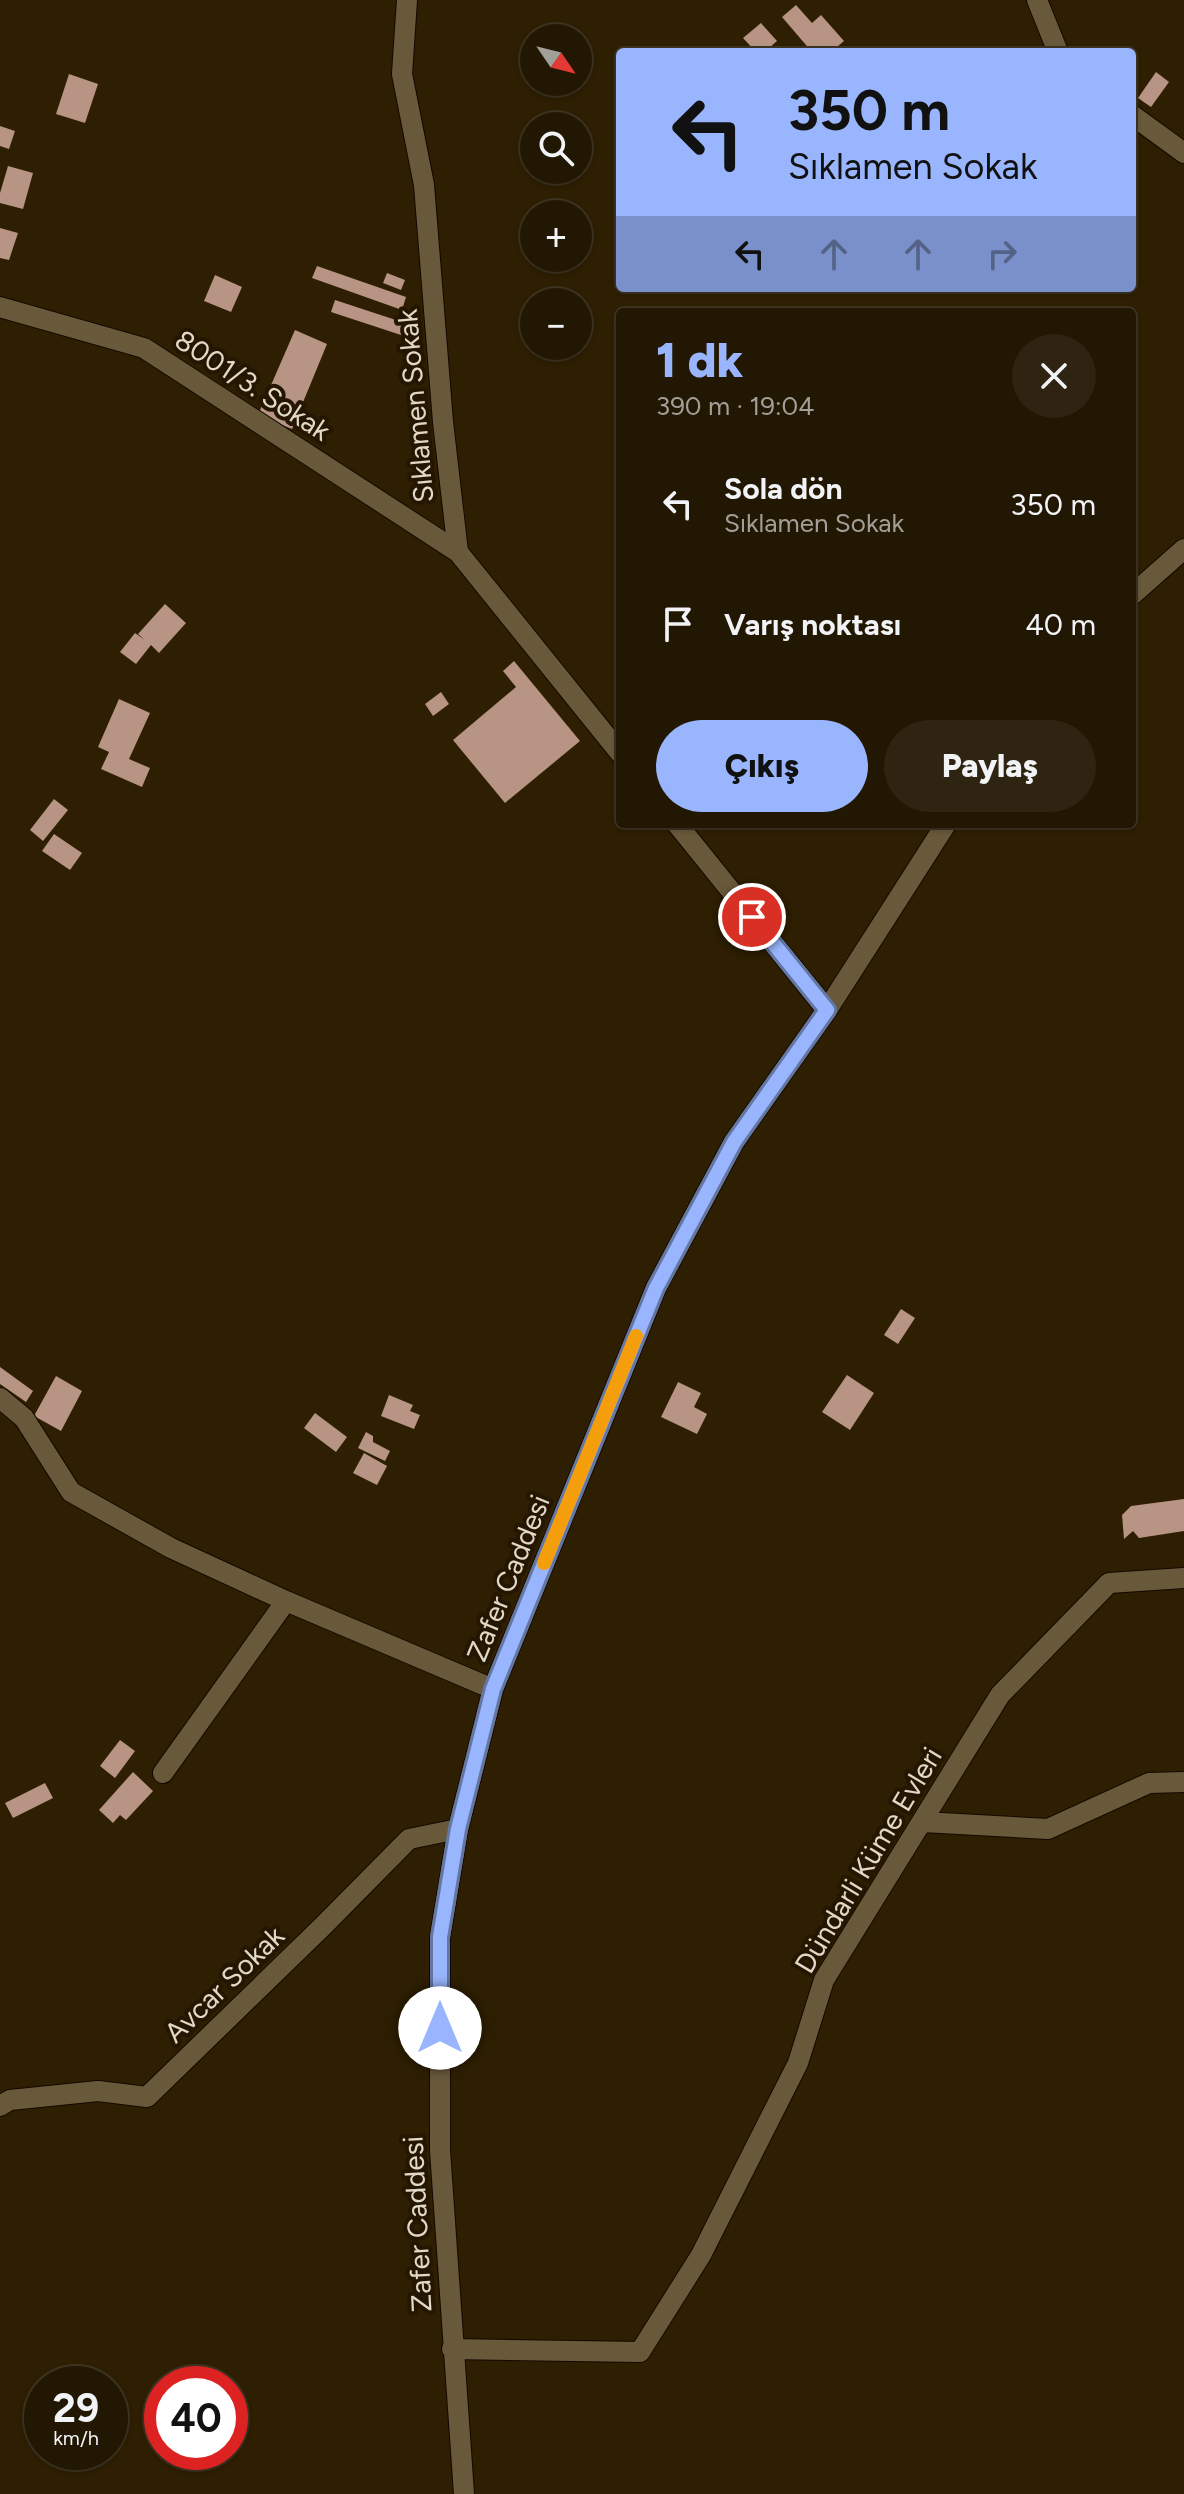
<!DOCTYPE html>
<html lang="tr">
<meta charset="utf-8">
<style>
:root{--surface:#221702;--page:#2e2411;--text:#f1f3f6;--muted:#a29f99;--line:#3f3624;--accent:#99b5fd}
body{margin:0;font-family:Figtree,sans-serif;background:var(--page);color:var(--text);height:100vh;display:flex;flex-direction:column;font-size:30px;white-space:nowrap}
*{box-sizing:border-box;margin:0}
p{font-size:26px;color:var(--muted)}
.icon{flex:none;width:44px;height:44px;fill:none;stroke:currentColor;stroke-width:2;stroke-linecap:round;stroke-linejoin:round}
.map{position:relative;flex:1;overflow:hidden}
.panel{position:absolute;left:616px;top:308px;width:520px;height:520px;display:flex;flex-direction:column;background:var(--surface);border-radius:8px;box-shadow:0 2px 6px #0004,0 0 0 2px var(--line)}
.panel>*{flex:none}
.hud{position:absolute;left:616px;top:48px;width:520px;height:244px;border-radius:8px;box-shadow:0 2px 6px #0004,0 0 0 2px var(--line);background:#99b5fd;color:#111;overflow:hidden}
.needle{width:52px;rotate:125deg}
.controls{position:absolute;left:520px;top:24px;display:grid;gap:16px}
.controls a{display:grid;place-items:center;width:72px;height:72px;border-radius:50%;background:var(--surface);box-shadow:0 2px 6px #0004,0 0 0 2px var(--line);font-size:40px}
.speed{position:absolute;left:24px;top:2366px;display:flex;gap:16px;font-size:40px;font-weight:700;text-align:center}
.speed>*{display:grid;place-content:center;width:104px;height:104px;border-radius:50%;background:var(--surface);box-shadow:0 2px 6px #0004,0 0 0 2px var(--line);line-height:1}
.speed small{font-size:20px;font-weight:400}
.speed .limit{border:12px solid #d22;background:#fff;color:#111}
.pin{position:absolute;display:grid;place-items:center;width:68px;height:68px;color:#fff;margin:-34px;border:4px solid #fff;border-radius:50%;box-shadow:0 2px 8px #0007}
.me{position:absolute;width:88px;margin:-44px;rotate:0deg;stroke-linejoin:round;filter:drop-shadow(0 0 6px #0008)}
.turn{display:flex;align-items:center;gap:28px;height:168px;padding:0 40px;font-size:36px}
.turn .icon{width:104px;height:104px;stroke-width:2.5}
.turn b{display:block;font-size:56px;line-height:68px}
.lanes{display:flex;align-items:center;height:76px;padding:0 40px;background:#0003;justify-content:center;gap:40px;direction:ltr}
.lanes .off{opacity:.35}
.round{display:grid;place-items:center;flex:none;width:84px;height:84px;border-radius:42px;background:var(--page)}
.overview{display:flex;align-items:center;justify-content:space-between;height:136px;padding:0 40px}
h1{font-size:48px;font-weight:800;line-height:60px;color:var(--accent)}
.button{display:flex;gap:16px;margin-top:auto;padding:16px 40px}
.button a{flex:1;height:92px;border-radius:48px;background:var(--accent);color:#111;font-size:32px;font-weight:800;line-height:92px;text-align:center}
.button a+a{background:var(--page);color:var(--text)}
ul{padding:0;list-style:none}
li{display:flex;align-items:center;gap:24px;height:120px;padding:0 40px}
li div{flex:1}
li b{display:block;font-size:30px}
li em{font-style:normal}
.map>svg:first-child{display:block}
</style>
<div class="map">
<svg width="1184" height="2494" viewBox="0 0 1184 2494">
<rect width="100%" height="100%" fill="#2e1f02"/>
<path fill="#b79483" d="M 796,5 L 812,23 L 821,15 L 844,41 L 831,52 L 812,52 L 782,17 Z
M 761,23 L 777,41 L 768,49 L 772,52 L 756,52 L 743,38 Z
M 1156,72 L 1169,82 L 1151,107 L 1138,98 Z
M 69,74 L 98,84 L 85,123 L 56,114 Z
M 0,126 L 15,131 L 9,149 L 0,146 Z
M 8,166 L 33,173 L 23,209 L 0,203 L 0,193 Z
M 0,228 L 18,233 L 9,260 L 0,258 Z
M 317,266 L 406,297 L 402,310 L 312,278 Z
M 387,273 L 405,280 L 401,290 L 383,283 Z
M 215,275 L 242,287 L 231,312 L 204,301 Z
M 335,300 L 405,323 L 401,335 L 331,312 Z
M 295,330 L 327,344 L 292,429 L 258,415 Z
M 165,604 L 186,623 L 159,653 L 151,645 L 136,664 L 120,652 L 135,633 L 145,640 L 138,634 Z
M 514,661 L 580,741 L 505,803 L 453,740 L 516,687 L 503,671 Z
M 441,692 L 449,704 L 433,716 L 425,704 Z
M 119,699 L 150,713 L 129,759 L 150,768 L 142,787 L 101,769 L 109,752 L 98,747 Z
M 54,799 L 68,810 L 43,841 L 30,830 Z
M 54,834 L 82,853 L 70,870 L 42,851 Z
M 901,1309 L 915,1318 L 898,1344 L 884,1335 Z
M 0,1367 L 33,1391 L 26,1402 L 0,1384 Z
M 847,1375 L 874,1393 L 850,1430 L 822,1412 Z
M 56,1376 L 82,1391 L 61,1431 L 34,1416 Z
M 678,1382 L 701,1393 L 694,1407 L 707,1414 L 697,1434 L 661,1417 Z
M 389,1395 L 413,1405 L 410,1411 L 420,1415 L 414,1429 L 381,1416 Z
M 315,1413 L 347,1437 L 336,1452 L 304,1428 Z
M 366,1432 L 373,1436 L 373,1442 L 390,1451 L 385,1461 L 358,1448 Z
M 364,1453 L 387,1466 L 377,1485 L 353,1473 Z
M 1184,1499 L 1184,1531 L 1139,1538 L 1133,1531 L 1124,1539 L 1122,1515 L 1131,1506 Z
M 120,1740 L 135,1751 L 115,1778 L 100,1766 Z
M 133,1772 L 153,1791 L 126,1820 L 120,1815 L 113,1823 L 99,1810 Z
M 45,1783 L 53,1798 L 13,1818 L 5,1803 Z"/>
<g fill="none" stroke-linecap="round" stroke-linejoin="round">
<defs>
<path id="minor" d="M 407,0 L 402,74 L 424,185 L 443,422 L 458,552 L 620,753
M 1037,0 L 1058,52
M 1132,115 L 1184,153
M 0,307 L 144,348 L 458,552
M 1132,595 L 1184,549
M 677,824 L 827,1010
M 0,1398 L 24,1418 L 71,1492 L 171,1548 L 286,1601 L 493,1689
M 163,1773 L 286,1601
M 923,1822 L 1048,1829 L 1149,1783 L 1184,1782
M 0,2106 L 10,2100 L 98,2091 L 147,2097 L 323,1926 L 409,1839 L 458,1829
M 452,2349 L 640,2352 L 701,2255 L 798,2063 L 824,1980 L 1000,1695 L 1109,1583 L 1184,1578
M 464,2494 L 440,2150 L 440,1937 L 458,1829 L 493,1689 L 656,1288 L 734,1142 L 827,1010 L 946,824"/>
</defs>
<use href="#minor" stroke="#140900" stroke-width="22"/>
<use href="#minor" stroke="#69593b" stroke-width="20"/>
</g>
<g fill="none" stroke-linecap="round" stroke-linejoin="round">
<defs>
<path id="route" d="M 440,2028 L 440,1937 L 458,1829 L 493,1689 L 656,1288 L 734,1142 L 827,1010 L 752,917"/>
</defs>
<use href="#route" stroke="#6376a4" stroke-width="20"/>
<use href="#route" stroke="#99b5fd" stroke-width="14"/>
<path stroke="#f59e0b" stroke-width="14" d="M 544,1563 L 636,1336"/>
</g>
<g text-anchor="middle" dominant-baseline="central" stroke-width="8" stroke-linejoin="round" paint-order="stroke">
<g font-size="28" fill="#e1d8c7" stroke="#241600">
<text transform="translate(253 385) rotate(33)">8001/3. Sokak</text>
<text transform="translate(415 406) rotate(-95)">Sıklamen Sokak</text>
<text transform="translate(508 1578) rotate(-68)">Zafer Caddesi</text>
<text transform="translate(868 1860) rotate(-59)">Dündarli Küme Evleri</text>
<text transform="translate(224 1984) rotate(-44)">Avcar Sokak</text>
<text transform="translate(417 2224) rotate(-93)">Zafer Caddesi</text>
</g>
</g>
</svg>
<div class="controls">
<a><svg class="needle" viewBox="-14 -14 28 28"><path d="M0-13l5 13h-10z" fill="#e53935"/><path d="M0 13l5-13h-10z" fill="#a29f99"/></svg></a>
<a><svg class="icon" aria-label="search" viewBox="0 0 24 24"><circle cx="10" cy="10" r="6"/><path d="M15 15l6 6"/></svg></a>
<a>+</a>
<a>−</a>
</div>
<div class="speed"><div>29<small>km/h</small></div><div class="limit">40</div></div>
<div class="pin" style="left:752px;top:917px;background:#d93025"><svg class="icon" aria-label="arrive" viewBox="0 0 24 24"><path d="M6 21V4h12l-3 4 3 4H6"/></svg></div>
<svg class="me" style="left:440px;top:2028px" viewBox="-20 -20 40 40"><circle r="19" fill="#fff"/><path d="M0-13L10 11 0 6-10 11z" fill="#99b5fd"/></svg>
<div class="hud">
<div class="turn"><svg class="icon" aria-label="left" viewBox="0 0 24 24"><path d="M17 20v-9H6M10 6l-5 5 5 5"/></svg><div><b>350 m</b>Sıklamen Sokak</div></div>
<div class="lanes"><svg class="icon" aria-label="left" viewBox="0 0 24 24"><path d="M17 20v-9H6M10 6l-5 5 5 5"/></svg><svg class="icon off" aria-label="ahead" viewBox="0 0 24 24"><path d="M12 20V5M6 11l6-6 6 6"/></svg><svg class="icon off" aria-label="ahead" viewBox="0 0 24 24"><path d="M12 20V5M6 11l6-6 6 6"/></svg><svg class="icon off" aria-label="right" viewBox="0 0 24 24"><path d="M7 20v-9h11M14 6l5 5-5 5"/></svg></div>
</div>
<section class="panel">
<div class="overview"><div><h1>1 dk</h1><p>390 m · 19:04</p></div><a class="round"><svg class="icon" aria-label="close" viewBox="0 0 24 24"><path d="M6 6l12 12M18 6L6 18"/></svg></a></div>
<ul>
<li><svg class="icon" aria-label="left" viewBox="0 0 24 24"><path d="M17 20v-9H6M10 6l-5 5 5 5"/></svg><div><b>Sola dön</b><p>Sıklamen Sokak</p></div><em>350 m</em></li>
<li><svg class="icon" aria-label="arrive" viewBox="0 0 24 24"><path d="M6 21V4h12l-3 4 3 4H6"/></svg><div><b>Varış noktası</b></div><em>40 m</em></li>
</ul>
<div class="button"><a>Çıkış</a><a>Paylaş</a></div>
</section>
</div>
